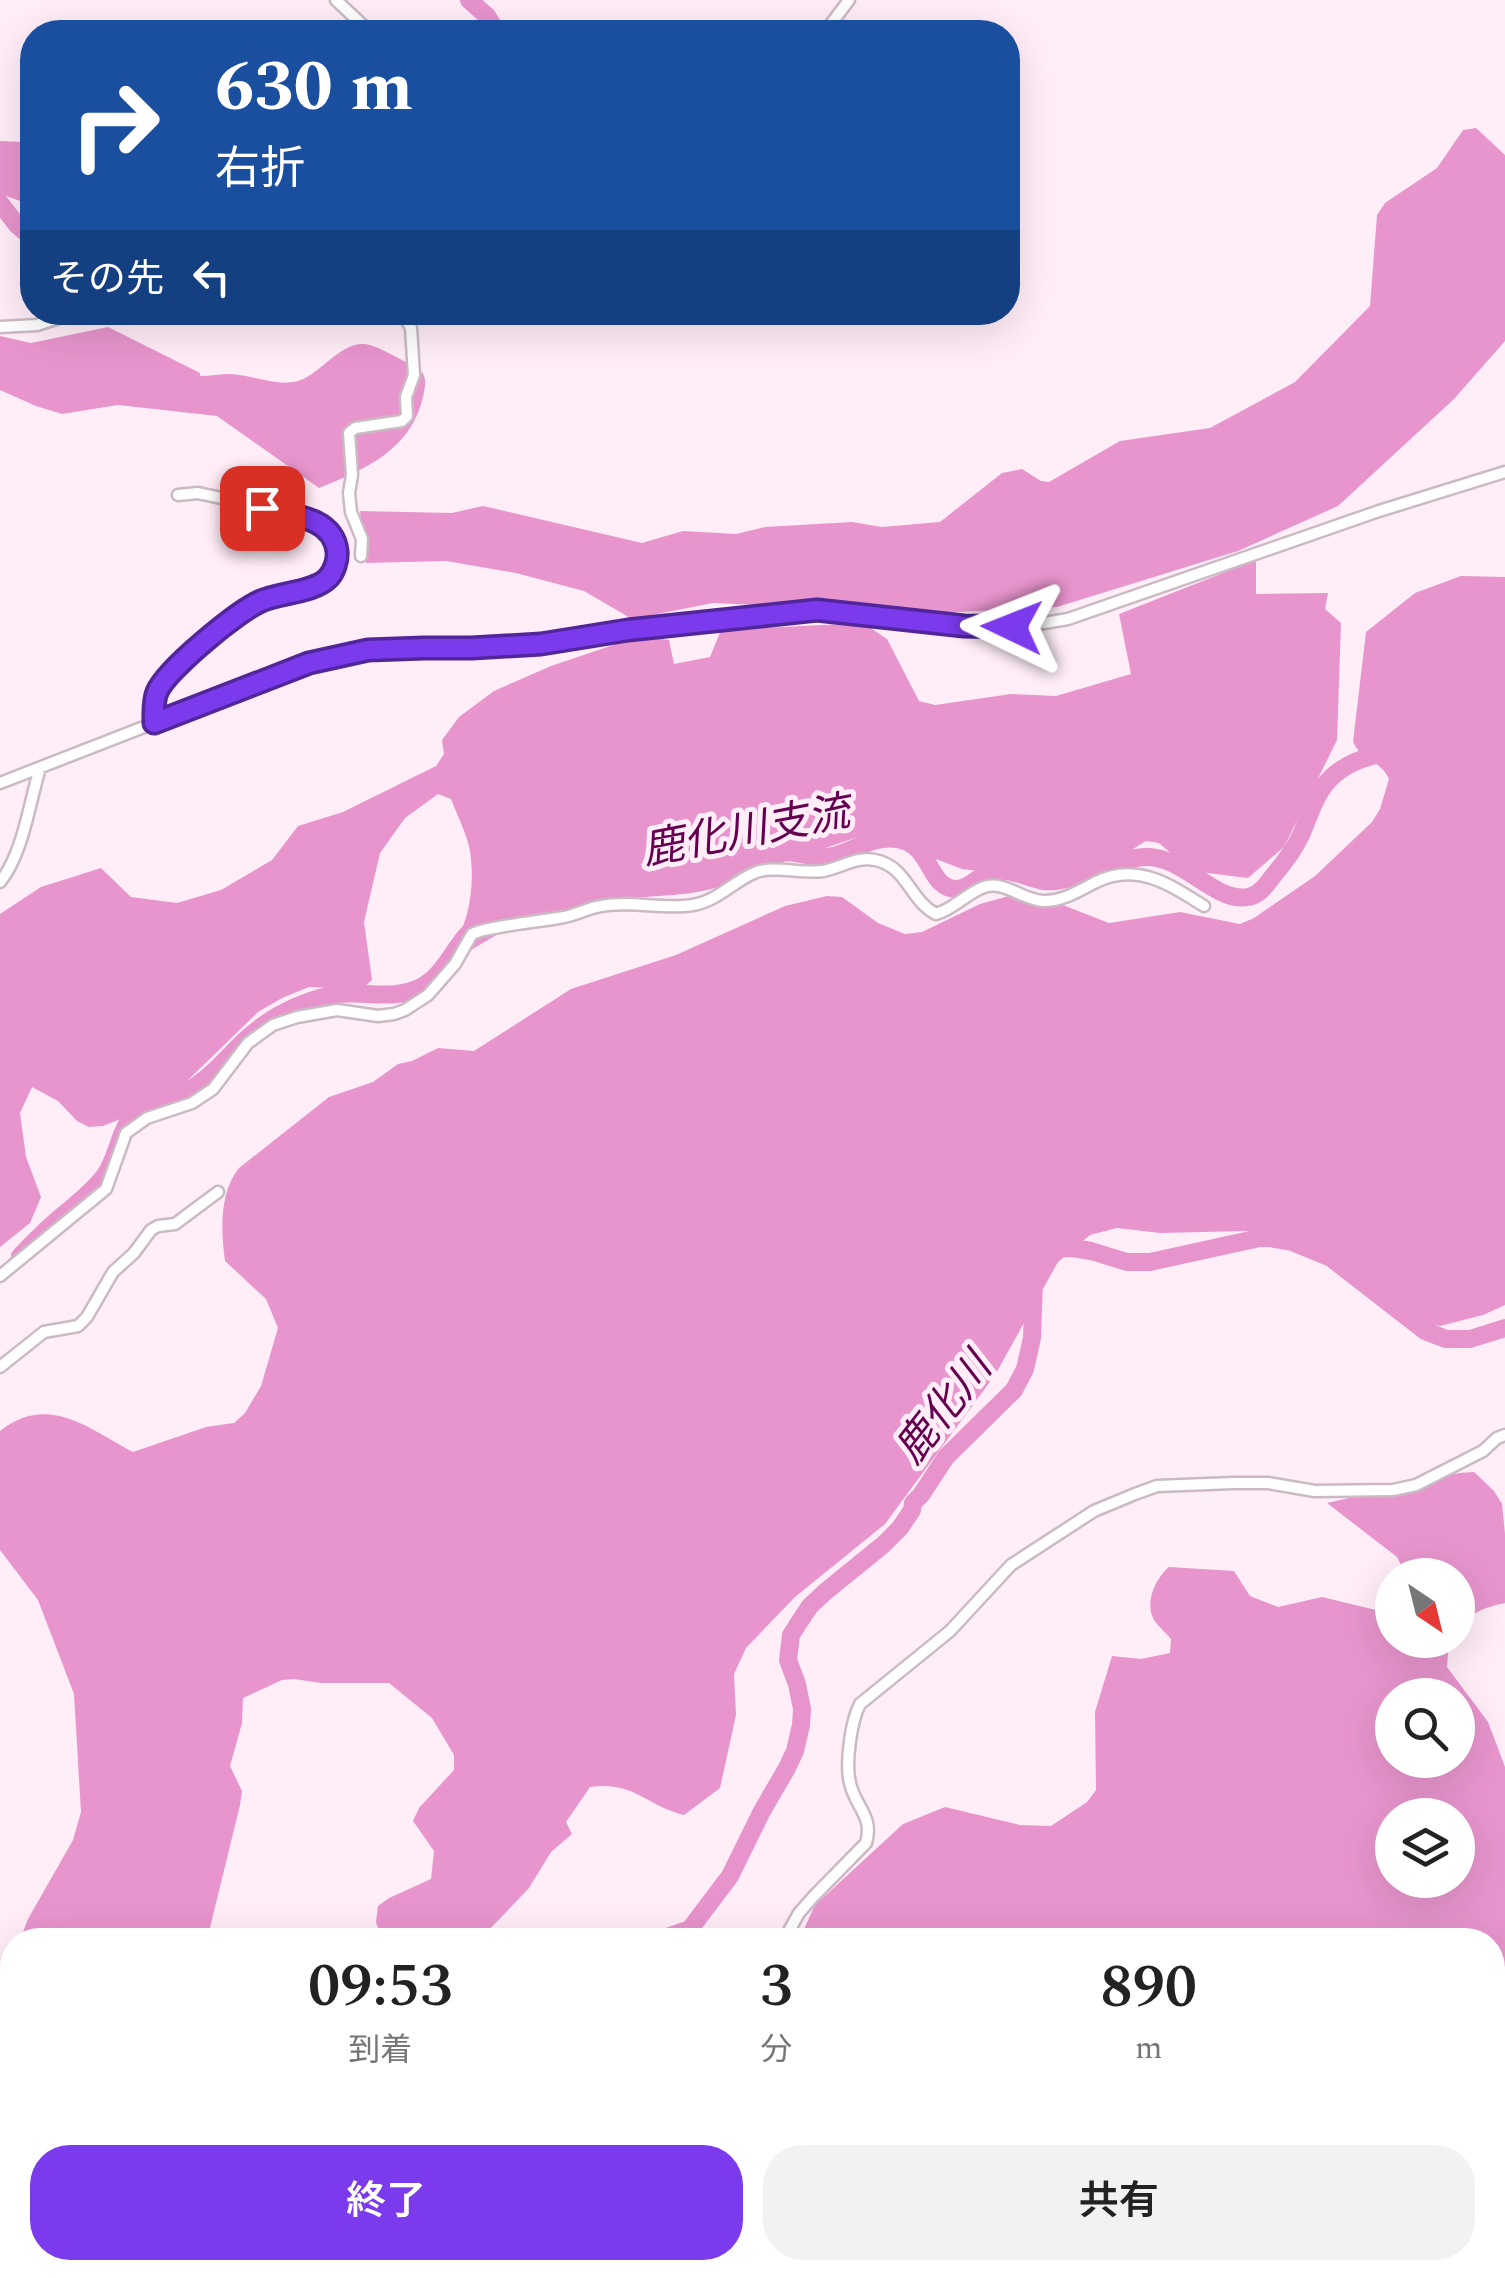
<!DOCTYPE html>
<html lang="ja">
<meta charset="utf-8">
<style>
:root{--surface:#fff;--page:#f2f2f2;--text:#222;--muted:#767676;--accent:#7c3aed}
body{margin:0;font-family:Spectral,"Noto Sans JP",serif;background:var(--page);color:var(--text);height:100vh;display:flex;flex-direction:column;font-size:38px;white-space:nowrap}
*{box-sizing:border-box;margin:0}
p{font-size:32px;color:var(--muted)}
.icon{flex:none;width:55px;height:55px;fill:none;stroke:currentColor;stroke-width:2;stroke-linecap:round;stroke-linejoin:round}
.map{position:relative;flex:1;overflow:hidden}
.drawer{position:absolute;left:0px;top:1928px;width:1505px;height:352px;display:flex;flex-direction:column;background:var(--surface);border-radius:40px 40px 0 0;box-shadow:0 10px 40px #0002}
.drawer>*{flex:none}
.top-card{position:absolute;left:20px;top:20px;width:1000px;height:305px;border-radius:40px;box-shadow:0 10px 40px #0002;background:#1a4fa0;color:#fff;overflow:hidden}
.needle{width:65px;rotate:145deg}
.buttons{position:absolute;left:1375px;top:1558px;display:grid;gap:20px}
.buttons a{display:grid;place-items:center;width:100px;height:100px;border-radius:50%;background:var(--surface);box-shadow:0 10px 40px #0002;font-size:50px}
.pin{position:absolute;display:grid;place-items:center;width:85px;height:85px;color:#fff;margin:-42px;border-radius:20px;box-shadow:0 5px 15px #0006}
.me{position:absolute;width:110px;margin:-55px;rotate:272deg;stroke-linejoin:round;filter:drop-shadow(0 0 8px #0008)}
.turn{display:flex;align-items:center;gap:35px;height:210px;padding:0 30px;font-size:45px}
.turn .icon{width:130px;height:130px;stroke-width:2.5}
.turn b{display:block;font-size:70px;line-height:85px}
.then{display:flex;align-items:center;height:95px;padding:0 30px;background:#0003;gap:20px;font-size:38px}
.eta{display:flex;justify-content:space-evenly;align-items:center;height:170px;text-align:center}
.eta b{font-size:60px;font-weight:600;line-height:70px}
.cta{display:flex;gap:20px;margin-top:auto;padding:20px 30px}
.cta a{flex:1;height:115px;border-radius:40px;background:var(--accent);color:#fff;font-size:40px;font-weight:600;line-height:115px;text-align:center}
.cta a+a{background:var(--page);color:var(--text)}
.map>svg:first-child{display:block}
</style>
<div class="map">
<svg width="1505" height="2278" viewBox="0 0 1505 2278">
<rect width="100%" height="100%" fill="#ffedf8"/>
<path fill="#e895cd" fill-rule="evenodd" d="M 1476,128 L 1505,155 L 1505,341 L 1454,399 L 1338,506 L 1238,551 L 1057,607 L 939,613 L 713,603 L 632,619 L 584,591 L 516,573 L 446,561 L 366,563 L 360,511 L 452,513 L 483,506 L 642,543 L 683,531 L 736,534 L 765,527 L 852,522 L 882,527 L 940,522 L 1002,473 L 1022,469 L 1041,481 L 1049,482 L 1120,441 L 1210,428 L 1295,382 L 1370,306 L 1377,215 L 1385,203 L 1437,168 L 1463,130 Z
M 0,141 L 24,142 L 32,147 L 32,205 L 0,194 Z
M 108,327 L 200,373 L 200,376 C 210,376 220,374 230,374 C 252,375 277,387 298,381 C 321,374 339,343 364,344 C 377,345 393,356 406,362 C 425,371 428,375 423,397 C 411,450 364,470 319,488 L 217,416 L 118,405 L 62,414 L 36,406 L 0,390 L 0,336 L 31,343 Z
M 1256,560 L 1256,594 L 1328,593 L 1325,609 L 1341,623 L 1337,740 L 1284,847 L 1248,878 L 1191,871 L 1159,843 L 1146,841 L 1076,884 L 962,869 L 936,859 L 902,835 L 873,832 L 730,880 L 614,885 L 527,917 L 464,954 L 450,951 C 470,923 475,885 470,851 C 467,834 457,815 451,799 L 438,794 L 405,818 L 380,853 L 364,922 L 372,980 L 362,989 L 309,987 L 282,998 L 258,1012 L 183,1085 L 143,1110 L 103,1126 L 89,1127 L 77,1121 L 58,1101 L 32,1087 L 20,1113 L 26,1157 L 41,1197 L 30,1223 L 0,1247 L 0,914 L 41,887 L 101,868 L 131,897 L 177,903 L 221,890 L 272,860 L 298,826 L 343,812 L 436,766 L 444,754 L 442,740 L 459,717 L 494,691 L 551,666 L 640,636 L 669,640 L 674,664 L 710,657 L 721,630 L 863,623 L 887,639 L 919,701 L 935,705 L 1011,694 L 1056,696 L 1131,674 L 1119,614 Z
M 1461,576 L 1505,577 L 1505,1305 L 1483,1315 L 1440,1326 L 1412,1322 L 1391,1303 L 1290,1241 L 1247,1231 L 1160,1233 L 1117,1228 L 1090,1235 L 1058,1262 L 995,1375 L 885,1524 L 795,1597 L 746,1648 L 734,1674 L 736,1715 L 720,1788 L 684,1815 C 646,1806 635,1781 590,1787 L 566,1822 L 572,1834 L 551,1852 L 529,1888 L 487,1932 L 484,1940 L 382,1940 L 376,1922 L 378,1906 L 389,1898 L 431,1879 L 434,1851 L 413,1821 L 419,1808 L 454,1770 L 454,1755 L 432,1718 L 389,1683 L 321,1683 L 294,1679 L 282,1680 L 243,1698 L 242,1723 L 230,1766 L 242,1791 L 240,1805 L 207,1940 L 20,1940 L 28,1919 L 73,1840 L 81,1812 L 74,1694 L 38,1600 L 0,1550 L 0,1431 C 48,1393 88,1428 133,1452 L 206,1427 L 234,1423 L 245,1413 L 261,1386 L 278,1328 L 266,1299 L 225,1261 C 221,1231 219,1193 239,1168 L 329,1097 L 373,1082 L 398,1064 L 412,1061 L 438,1048 L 474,1051 L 571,989 L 676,955 L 785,906 L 827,896 L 842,897 L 878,923 L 905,934 L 922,932 L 980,904 L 1009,896 L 1055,902 L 1109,923 L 1180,912 L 1240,924 L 1254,918 L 1315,876 L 1372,822 L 1380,809 L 1389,779 C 1379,758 1363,763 1353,742 L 1366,632 L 1415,593 Z
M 1474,1472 L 1494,1491 L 1502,1504 L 1505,1534 L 1505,1603 C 1482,1608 1473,1612 1458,1629 L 1458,1575 L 1406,1575 L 1397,1557 L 1327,1503 L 1459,1473 Z
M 1169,1567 L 1234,1571 L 1250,1596 L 1278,1607 L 1322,1597 L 1380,1611 L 1392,1605 L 1392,1640 L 1449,1640 L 1447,1667 L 1488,1722 L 1505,1767 L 1505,2278 L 1258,2278 L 1252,2274 L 1255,2268 L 1492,2268 L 1492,1940 L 799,1940 L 815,1905 L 903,1824 L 945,1807 L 1020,1825 L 1051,1826 L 1087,1802 L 1096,1790 L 1095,1712 L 1112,1656 L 1141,1659 L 1170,1653 L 1171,1639 C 1166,1633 1158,1626 1154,1620 C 1144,1602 1156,1578 1169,1567 ZM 1392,1695 L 1458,1695 L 1458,1760 L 1392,1760 ZM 1458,1815 L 1458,1880 L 1392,1880 L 1392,1815 Z
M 12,1958 L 12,2075 L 0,2076 L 0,1974 Z
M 945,2268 L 1036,2268 L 1029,2278 L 950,2278 Z"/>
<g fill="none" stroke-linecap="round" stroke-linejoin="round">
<path stroke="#e794cc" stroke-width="18" d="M 469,0 L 487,16 L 497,32
M 0,203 L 17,225 L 32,238
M 20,1256 C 32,1244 43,1232 56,1221 C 72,1207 92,1193 105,1175 C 118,1157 118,1132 134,1115 C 148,1101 169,1101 186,1092 C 209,1079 225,1060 243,1042 C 267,1019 298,1003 331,995 C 360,989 393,1002 421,987 C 449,973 456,936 484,921 C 507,908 540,908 566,905 C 585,902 603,893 622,890 C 653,886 684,888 714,879 C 734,873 764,852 784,852 C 800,852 816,860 833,856 C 855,851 873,835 897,839 C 933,844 927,889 957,889 C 969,889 977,877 987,874 C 1008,865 1025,878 1044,881 C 1070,885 1116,856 1149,857 C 1185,858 1216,903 1248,897 C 1260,895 1266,885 1273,876 C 1284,863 1294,850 1301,835 C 1309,817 1314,797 1327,782 C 1350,755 1387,754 1418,744
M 659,1940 L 690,1929 L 730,1876 L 762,1811 L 787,1768 L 795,1751 L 801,1725 L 802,1709 L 797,1684 L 788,1660 L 791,1635 L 798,1624 L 810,1606 L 825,1592 L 884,1544 L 900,1528 L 912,1510 L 913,1503 L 921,1495 L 946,1457 L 1014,1390 L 1025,1369 L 1032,1338 L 1034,1280 L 1040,1262 L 1047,1255 L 1057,1249 L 1073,1248 L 1091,1251 L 1127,1262 L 1150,1262 L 1264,1237 L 1292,1242 L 1331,1258 L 1425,1331 L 1446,1339 L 1470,1339 L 1505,1328
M 218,2278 L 223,2268"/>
<defs>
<path id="minor" d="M 336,0 L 370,32
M 825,32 L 849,0
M 0,327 L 37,325 L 77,312
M 361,556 L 362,539 L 351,512 L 349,493 L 352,475 L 349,433 L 355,428 L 402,421 L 407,416 L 406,397 L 414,375 L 411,328 L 402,312
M 154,723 L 154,708 L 160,687 L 228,622 L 263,600 L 324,582 C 332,575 337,565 337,554 C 336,543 332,533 323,526 C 306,513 223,499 198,493 L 178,495
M 0,783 L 275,676 L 322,659 L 368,650 L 471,649 L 541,644 L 628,631 L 817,610 L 992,627 L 1032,625 L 1068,619 L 1379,511 L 1505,472
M 0,882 C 23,854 29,804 40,768
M 0,1276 L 106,1189 L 126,1133 L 147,1118 L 192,1103 L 213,1089 L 248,1043 L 273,1025 L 297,1017 L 337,1010 L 378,1016 L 394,1014 L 405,1010 L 428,995 L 455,964 L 472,934 L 480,931 C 508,924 536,922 564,917 C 576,915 588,908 601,906 C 631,900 663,910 693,905 C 717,901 733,882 754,873 C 771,865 803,874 823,871 C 841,868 856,856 875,860 C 907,866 910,901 936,914 C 954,909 967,893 984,887 C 1004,880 1024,901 1044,901 C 1063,901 1079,891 1096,882 C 1137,862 1169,884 1204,906
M 0,1367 L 44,1332 L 78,1326 L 87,1317 L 113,1272 L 134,1253 L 151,1230 L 158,1226 L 175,1224 L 218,1192
M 784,1940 L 799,1913 L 814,1896 L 866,1843 C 874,1816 855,1807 850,1783 C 845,1764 851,1721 860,1704 L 950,1631 L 1011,1565 L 1094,1511 L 1135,1494 L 1157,1486 L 1233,1483 L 1268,1483 L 1315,1491 L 1393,1490 L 1416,1485 L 1483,1451 L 1497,1438 L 1505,1435
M 449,2268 L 459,2278
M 526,2268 L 536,2278
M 633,2268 L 638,2278
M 686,2268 L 691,2278
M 739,2268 L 742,2278
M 425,2278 L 446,2268
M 488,2278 L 502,2268
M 571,2278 L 585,2268"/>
</defs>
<use href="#minor" stroke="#cbbac4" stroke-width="15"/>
<use href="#minor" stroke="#fff" stroke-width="10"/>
</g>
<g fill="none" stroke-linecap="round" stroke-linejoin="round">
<defs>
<path id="route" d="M 262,508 C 289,515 333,516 337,551 C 338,560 334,573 327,579 C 314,592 279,593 261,601 C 238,611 167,669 157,692 C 153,702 154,713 154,723 L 309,663 L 368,650 L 424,648 L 472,648 L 541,644 L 628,630 L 817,610 L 964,626 L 1012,627"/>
</defs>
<use href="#route" stroke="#51269a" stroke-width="25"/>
<use href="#route" stroke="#7c3aed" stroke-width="18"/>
</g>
<g text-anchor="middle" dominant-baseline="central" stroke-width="10" stroke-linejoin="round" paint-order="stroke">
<g font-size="42" font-style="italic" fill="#650050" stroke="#ffedf8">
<text transform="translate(746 832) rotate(-11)">鹿化川支流</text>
<text transform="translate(944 1409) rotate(-52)">鹿化川</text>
</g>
</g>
</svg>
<div class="buttons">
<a><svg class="needle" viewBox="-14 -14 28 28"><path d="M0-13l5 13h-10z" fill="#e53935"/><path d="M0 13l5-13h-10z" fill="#767676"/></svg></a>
<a><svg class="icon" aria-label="search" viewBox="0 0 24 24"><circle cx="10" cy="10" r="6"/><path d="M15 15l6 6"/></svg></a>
<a><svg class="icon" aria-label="layers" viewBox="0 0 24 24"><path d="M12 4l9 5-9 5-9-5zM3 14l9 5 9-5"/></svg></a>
</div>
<div class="pin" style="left:262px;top:508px;background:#d93025"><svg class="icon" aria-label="arrive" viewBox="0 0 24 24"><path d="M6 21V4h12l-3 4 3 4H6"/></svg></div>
<svg class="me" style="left:1012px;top:627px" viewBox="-20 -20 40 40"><path d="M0-17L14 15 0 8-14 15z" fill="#7c3aed" stroke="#fff" stroke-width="4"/></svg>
<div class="top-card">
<div class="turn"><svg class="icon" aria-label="right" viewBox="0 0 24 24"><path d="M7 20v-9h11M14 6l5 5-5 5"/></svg><div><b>630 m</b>右折</div></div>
<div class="then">その先<svg class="icon" aria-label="left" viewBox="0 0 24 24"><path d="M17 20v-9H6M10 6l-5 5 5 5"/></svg></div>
</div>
<section class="drawer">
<div class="eta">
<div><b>09:53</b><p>到着</p></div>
<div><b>3</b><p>分</p></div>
<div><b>890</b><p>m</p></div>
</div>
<div class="cta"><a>終了</a><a>共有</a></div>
</section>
</div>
